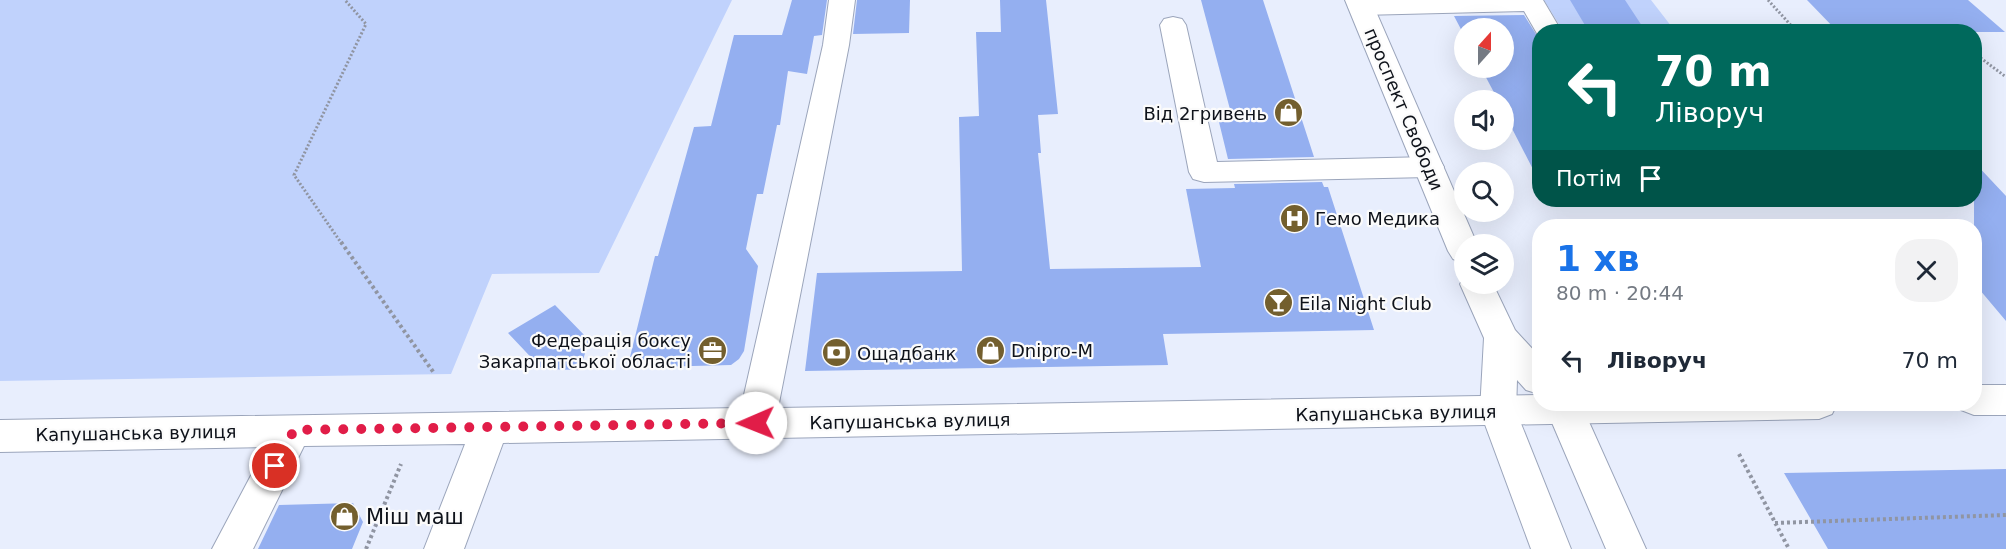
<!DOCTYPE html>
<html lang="uk">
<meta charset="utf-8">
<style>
:root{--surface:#fff;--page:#f2f2f3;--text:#1f2937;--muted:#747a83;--accent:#1a73e8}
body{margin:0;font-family:"DejaVu Sans",sans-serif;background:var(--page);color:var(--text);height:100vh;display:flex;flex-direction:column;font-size:22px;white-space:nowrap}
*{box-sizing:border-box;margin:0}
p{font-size:20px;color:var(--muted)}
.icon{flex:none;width:33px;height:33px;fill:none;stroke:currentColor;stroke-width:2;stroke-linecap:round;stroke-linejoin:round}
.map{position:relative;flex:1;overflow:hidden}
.details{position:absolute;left:1532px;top:219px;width:450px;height:192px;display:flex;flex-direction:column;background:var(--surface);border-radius:24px;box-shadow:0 6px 24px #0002}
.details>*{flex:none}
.banner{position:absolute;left:1532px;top:24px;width:450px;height:183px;border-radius:24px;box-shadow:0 6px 24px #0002;background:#00695c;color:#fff;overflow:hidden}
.needle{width:39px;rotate:21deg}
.buttons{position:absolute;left:1454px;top:18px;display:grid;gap:12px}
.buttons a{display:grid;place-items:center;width:60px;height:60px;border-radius:50%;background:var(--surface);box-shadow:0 6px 24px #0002;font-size:30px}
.pin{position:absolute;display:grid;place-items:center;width:51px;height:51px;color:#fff;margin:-26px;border:3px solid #fff;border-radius:50%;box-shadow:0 2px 6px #0007}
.me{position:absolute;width:66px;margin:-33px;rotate:269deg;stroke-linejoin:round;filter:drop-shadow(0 0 4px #0008)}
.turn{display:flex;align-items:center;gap:21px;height:126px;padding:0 24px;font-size:27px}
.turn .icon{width:78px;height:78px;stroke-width:2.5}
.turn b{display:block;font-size:42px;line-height:51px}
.then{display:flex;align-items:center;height:57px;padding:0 24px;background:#0003;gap:12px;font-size:22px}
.round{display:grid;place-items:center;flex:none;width:63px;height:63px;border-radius:24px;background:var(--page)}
.summary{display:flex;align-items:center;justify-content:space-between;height:102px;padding:0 24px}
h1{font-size:36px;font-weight:600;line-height:45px;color:var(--accent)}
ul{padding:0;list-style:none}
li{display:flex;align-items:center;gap:18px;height:78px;padding:0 24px}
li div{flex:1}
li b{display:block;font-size:22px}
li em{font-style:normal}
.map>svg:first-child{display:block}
</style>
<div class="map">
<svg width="2006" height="549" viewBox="0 0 2006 549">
<rect width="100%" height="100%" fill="#e8eefd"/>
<path fill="#c0d2fc" d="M 0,0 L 732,0 L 599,273 L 492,274 L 451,374 L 0,381 Z
M 1544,0 L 1651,0 L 1675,31 L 1563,31 Z"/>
<path fill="#94aff0" d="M 792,0 L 827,0 L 822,35 L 814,36 L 807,74 L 788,71 L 780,125 L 777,125 L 763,194 L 757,194 L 746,249 L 758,266 L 744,351 L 739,359 L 731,365 L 655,367 L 644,365 L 630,357 L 655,256 L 658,256 L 694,127 L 711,126 L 734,35 L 782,35 Z
M 857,0 L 910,0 L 909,33 L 853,34 Z
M 1000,0 L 1046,0 L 1058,114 L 1038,115 L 1041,153 L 1038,153 L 1050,269 L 1201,267 L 1186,189 L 1235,188 L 1234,184 L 1322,182 L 1324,187 L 1328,187 L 1374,330 L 1163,334 L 1168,365 L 805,371 L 817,273 L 962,271 L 959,117 L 979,116 L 976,32 L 1001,32 Z
M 1201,0 L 1263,0 L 1314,157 L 1228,159 L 1218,118 L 1232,117 Z
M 1570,0 L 1625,0 L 1646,32 L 1589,32 Z
M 1807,0 L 1968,0 L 2005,32 L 1838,32 Z
M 1524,15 L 1539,39 L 1539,181 L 1503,111 L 1503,100 L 1498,100 L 1481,68 L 1503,68 L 1503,28 L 1464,28 L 1464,35 L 1454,16 Z
M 1974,162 L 2006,196 L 2006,321 L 1974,283 Z
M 555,305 L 589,340 L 580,370 L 542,369 L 508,333 Z
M 2006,469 L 2006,549 L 1828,549 L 1784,473 Z
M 353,503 L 363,522 L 352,549 L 258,549 L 279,505 Z"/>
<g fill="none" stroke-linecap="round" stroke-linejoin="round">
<defs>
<path id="minor" d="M 829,0 L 855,0 L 849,45 L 778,408 L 1539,395 L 1539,404 L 1837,404 L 1832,414 L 1819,419 L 503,443 L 464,549 L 424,549 L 465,444 L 304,446 L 253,549 L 212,549 L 266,447 L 0,452 L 0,420 L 741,408 L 823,45 Z
M 1358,0 L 1543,0 L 1562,32 L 1539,32 L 1539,37 L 1524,11 L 1361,15 L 1352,12 L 1348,7 L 1352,2 Z
M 1173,17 L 1182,19 L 1186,25 L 1217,162 L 1429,157 L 1440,160 L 1444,167 L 1440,174 L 1429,177 L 1204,182 L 1193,179 L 1189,172 L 1160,25 L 1164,19 Z
M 1974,385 L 2006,385 L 2006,415 L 1974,415 L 1961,410 L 1958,404 L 1974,404 Z"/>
<path id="major" d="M 1345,0 L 1371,0 L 1477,244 L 1464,244 L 1464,263 L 1453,259 L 1448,251 Z
M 1464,278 L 1464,284 L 1493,284 L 1515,330 L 1539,356 L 1539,394 L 1526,390 L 1517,380 L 1516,411 L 1571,549 L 1531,549 L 1480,411 L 1484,338 L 1460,284 Z
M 1542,404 L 1581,404 L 1646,549 L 1606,549 L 1550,418 Z"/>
</defs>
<use href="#minor" stroke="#9ba5bb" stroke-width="2"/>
<use href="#major" stroke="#9ba5bb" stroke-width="2"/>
<path stroke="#9095a2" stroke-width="3" stroke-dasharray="2 2" stroke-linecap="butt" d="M 1768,0 L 1797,32
M 1974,53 L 2006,77
M 342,244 L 294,175 L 366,24 L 345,0"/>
<path stroke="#9095a2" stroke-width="4" stroke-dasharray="3 3" stroke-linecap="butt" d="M 341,242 L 434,373
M 1739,454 L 1789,549
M 1775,523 L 2006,515
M 366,549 L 401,464"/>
<use href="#minor" fill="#fff" fill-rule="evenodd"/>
<use href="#major" fill="#fff" fill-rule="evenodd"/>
</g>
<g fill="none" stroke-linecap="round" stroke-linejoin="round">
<path stroke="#e11d48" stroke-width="10" stroke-dasharray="0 18" d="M 275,466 L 294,430 L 756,423"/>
</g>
<defs>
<symbol id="shop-disc" viewBox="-11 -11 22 22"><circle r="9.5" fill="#735f2e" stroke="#fbfbfb"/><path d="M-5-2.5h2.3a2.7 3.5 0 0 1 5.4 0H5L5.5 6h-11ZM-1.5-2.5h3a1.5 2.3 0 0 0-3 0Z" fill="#fff"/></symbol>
<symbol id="hospital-disc" viewBox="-11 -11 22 22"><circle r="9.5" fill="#735f2e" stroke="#fbfbfb"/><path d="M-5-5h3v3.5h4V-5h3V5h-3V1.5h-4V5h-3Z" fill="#fff"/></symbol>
<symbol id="bar-disc" viewBox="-11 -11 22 22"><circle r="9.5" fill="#735f2e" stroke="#fbfbfb"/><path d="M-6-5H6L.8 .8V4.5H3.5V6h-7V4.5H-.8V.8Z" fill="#fff"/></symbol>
<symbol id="office-disc" viewBox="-11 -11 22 22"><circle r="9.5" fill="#735f2e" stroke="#fbfbfb"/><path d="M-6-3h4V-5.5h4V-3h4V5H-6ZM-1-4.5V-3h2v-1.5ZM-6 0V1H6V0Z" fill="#fff"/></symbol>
<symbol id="bank-disc" viewBox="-11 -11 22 22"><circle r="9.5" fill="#735f2e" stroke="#fbfbfb"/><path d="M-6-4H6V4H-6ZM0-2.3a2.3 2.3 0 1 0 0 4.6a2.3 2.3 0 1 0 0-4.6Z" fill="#fff"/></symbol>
</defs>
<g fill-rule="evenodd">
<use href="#shop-disc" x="1272" y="96" width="33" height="33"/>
<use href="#hospital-disc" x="1278" y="202" width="33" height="33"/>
<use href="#bar-disc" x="1262" y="286" width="33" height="33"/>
<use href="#office-disc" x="696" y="334" width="33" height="33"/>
<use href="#shop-disc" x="974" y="334" width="33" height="33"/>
<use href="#bank-disc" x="820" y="336" width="33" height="33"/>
<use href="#shop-disc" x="328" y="500" width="33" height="33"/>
</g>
<g text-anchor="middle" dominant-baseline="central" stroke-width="4.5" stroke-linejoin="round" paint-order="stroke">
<g font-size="18" fill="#0e121a" stroke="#fbfbfb">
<text transform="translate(1404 109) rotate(67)">проспект Свободи</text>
<text transform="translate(1396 413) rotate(-1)">Капушанська вулиця</text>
<text transform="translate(910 421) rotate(-1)">Капушанська вулиця</text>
<text transform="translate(136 433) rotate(-1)">Капушанська вулиця</text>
</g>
<g font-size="18" fill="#0e121a" stroke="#fbfbfb" text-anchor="start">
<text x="1267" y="113" text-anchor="end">Від 2гривень</text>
<text x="1315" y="218">Гемо Медика</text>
<text x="1299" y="303">Eila Night Club</text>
<text x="691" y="340" text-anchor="end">Федерація боксу<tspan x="691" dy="21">Закарпатської області</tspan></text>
<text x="1011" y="350">Dnipro-M</text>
<text x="857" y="353">Ощадбанк</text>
</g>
<g font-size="21" fill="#0e121a" stroke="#fbfbfb" text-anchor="start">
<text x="366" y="517">Міш маш</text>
</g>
</g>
</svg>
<div class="buttons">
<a><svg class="needle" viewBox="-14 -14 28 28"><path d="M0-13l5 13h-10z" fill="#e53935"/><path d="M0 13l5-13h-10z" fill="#747a83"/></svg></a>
<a><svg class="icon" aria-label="sound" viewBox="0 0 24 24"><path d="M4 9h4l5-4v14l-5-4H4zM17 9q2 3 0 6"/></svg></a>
<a><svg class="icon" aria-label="search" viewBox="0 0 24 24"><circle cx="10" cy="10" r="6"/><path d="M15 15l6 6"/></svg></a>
<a><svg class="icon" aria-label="layers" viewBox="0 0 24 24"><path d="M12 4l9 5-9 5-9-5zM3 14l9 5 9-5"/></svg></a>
</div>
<div class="pin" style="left:275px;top:466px;background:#d93025"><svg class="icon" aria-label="arrive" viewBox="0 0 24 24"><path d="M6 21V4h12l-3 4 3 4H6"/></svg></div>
<svg class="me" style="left:756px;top:423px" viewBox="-20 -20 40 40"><circle r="19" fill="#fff"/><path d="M0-13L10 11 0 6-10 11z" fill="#e11d48"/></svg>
<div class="banner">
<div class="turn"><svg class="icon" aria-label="left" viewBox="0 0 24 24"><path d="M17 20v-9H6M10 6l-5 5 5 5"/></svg><div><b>70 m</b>Ліворуч</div></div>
<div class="then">Потім<svg class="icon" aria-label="arrive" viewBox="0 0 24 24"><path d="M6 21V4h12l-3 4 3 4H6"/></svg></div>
</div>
<section class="details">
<div class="summary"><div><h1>1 хв</h1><p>80 m · 20:44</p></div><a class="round"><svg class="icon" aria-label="close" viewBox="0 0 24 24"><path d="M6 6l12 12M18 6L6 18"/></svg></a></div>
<ul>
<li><svg class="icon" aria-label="left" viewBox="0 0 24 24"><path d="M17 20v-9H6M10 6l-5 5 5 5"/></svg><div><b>Ліворуч</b></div><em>70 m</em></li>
</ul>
</section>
</div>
